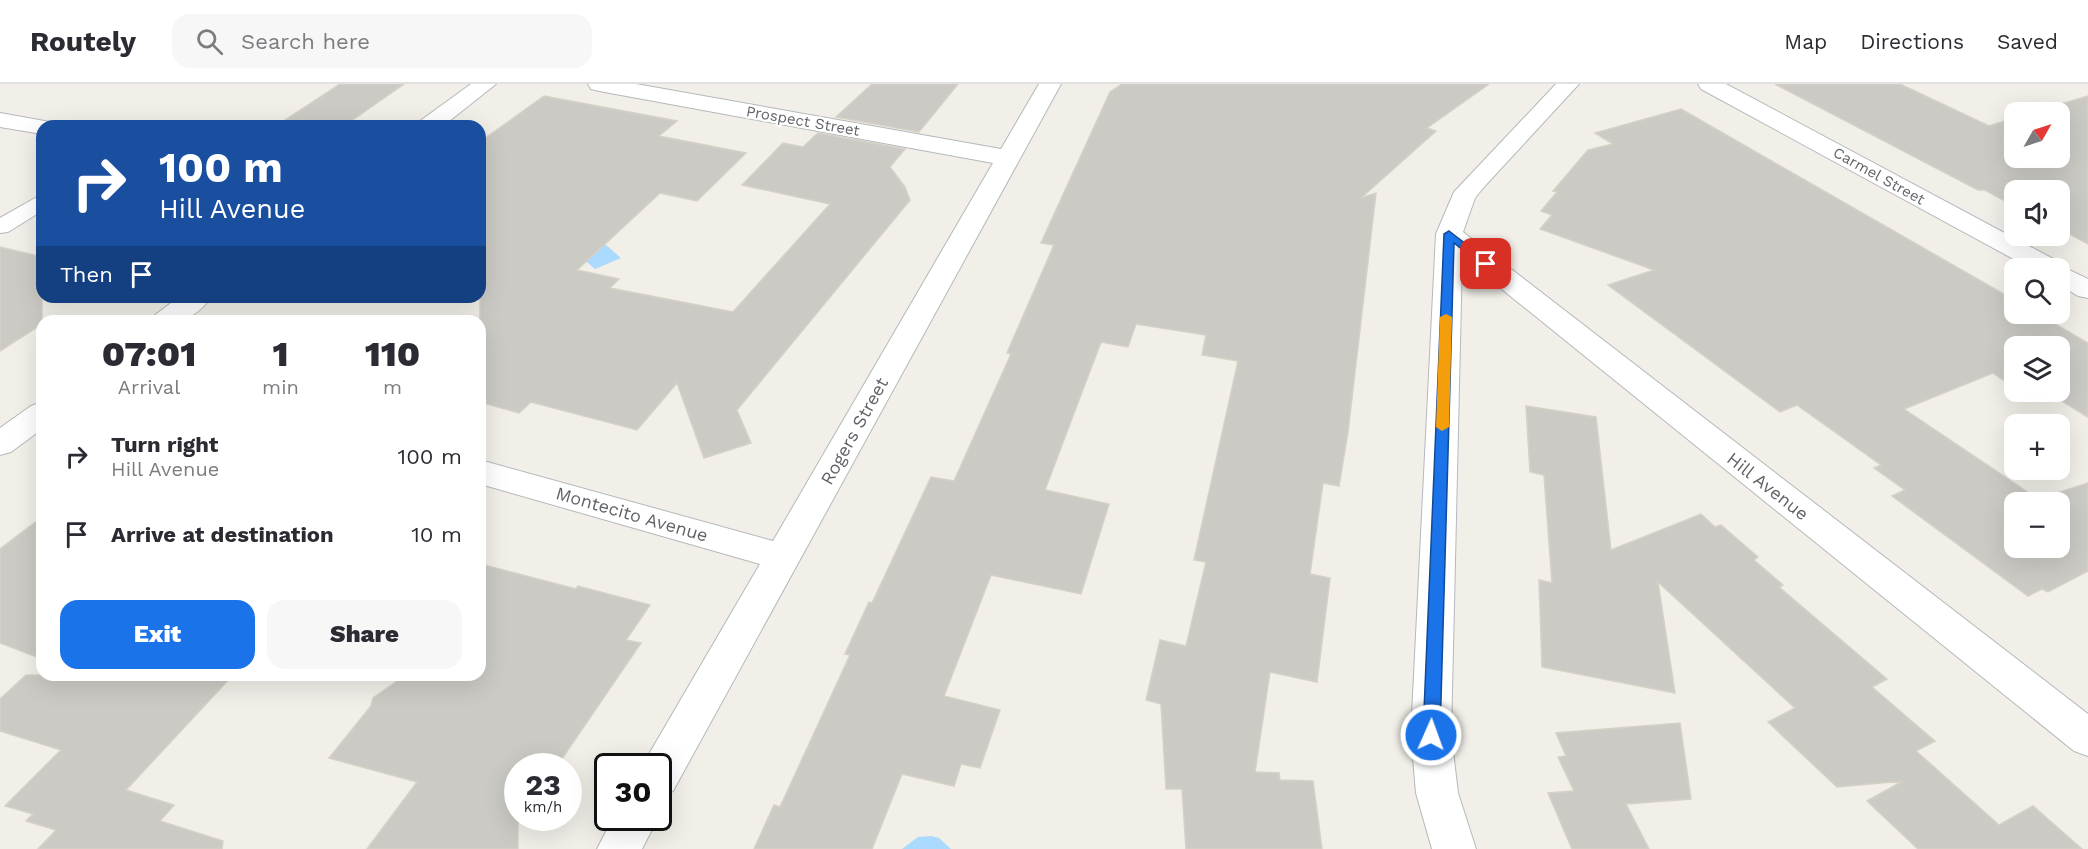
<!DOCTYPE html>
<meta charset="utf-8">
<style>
:root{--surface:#fff;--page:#f7f7f7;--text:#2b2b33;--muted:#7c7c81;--line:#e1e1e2;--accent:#1a73e8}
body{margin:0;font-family:"Work Sans",sans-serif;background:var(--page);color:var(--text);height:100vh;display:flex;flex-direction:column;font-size:22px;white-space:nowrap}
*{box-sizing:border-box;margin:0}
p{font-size:20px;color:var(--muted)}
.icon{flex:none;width:33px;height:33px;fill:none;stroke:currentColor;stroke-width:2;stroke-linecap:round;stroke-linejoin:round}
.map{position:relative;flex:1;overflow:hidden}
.side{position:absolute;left:36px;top:231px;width:450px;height:366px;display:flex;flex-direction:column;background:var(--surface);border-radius:18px;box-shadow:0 6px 24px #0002}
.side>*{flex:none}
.hud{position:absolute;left:36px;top:36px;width:450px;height:183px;border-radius:18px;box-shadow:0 6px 24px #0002;background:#1a4fa0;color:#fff;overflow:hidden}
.needle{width:39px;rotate:51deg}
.tools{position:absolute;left:2004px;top:18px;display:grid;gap:12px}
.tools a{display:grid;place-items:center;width:66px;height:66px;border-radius:12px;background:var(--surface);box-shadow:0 6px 24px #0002;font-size:30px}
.speed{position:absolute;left:504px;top:669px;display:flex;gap:12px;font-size:30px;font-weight:700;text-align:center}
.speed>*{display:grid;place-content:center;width:78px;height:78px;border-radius:50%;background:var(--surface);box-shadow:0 6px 24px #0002;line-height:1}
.speed small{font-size:15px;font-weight:400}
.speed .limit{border:3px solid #111;border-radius:9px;background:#fff;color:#111}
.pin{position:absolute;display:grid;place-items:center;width:51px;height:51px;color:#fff;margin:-26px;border-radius:12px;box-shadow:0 3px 9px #0006}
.me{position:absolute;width:66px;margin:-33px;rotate:2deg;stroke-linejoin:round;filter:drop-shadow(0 0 4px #0008)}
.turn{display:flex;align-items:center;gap:21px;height:126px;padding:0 24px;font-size:27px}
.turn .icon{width:78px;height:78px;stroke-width:2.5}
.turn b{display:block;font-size:42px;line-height:51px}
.then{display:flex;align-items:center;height:57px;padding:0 24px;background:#0003;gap:12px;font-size:22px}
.eta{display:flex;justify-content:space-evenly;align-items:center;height:102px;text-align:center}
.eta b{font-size:36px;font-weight:800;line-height:42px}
.primary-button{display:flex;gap:12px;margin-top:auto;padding:12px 24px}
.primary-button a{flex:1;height:69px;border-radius:18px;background:var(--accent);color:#fff;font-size:24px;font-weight:800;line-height:69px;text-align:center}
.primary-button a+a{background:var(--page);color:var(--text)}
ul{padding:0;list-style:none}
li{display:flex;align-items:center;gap:18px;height:78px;padding:0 24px}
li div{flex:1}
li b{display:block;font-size:22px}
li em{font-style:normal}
header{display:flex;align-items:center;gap:36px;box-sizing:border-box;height:84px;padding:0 30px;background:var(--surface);border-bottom:2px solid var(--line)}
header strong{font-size:28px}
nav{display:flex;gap:33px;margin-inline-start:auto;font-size:21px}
.search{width:420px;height:54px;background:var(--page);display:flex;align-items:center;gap:15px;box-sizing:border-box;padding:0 21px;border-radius:18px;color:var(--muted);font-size:22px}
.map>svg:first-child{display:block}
</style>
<header>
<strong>Routely</strong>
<div class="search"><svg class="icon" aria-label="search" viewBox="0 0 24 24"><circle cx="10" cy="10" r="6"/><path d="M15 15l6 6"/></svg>Search here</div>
<nav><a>Map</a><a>Directions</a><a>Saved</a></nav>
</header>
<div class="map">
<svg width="2088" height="765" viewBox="0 0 2088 765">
<rect width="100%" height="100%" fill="#f1efe8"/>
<path fill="#aadaff" d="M 591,148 L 621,174 L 595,185 L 565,159 Z
M 931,752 L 939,754 L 951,765 L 902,765 L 918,753 Z"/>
<path fill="#cccac5" stroke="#d6d1c6" stroke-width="1.5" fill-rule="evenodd" d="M 340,0 L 404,0 L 344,42 L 276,42 Z
M 872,0 L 958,0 L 919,48 L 836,33 Z
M 1122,0 L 1489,0 L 1427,44 L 1436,47 L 1361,114 L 1376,109 L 1348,348 L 1339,402 L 1323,399 L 1310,490 L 1330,494 L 1317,598 L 1270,588 L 1255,688 L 1279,689 L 1280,696 L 1313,697 L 1322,765 L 1186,765 L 1182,705 L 1166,705 L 1161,620 L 1146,616 L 1160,556 L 1186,562 L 1206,478 L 1194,476 L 1238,277 L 1202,271 L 1206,251 L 1136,240 L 1128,263 L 1101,258 L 1045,406 L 1109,420 L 1081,510 L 991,491 L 944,612 L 1000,626 L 980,684 L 961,680 L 954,702 L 902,690 L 872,765 L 754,765 L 774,721 L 780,723 L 850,571 L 845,570 L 869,518 L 872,519 L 931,393 L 954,397 L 1011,270 L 1007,269 L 1054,161 L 1041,159 L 1110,8 Z
M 1775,0 L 1900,0 L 1989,42 L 2014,34 L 2014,74 L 2060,74 L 2060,28 L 2034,28 L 2088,12 L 2088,160 L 2060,145 L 2060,106 L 2014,106 L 2014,122 L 1985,106 L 1978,106 Z
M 544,12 L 677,37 L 659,52 L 746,69 L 697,117 L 660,109 L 577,186 L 619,195 L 610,204 L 733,228 L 830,120 L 742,101 L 783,59 L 803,63 L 818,49 L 905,65 L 890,83 L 905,103 L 910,116 L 737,326 L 751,359 L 704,374 L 677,299 L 637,346 L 531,318 L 519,329 L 480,318 L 480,58 Z
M 1681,25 L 2014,216 L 2014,230 L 2038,230 L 2088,259 L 2088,333 L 2047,308 L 2060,308 L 2060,262 L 2014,262 L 2014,291 L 2003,296 L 1993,289 L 1904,325 L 2038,415 L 2088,399 L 2088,487 L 2048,508 L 2042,505 L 2028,512 L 1892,412 L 1905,406 L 1874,384 L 1881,381 L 1797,321 L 1780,328 L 1608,201 L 1654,186 L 1540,145 L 1552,131 L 1541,127 L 1557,108 L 1553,107 L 1588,66 L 1613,60 L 1595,49 ZM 2014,418 L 2060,418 L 2060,464 L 2014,464 Z
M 0,163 L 42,173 L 42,240 L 0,267 Z
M 1526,322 L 1596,333 L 1611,466 L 1701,430 L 1715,443 L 1721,441 L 1758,473 L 1754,476 L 1783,501 L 1779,503 L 1887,595 L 1872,603 L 1935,657 L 1916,667 L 1999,741 L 2033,722 L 2082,765 L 1918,765 L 1867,717 L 1903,697 L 1837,703 L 1768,638 L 1795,624 L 1658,498 L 1675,609 L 1542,583 L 1539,496 L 1552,499 L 1544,391 L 1530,388 Z
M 42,433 L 42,575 L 0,559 L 0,465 Z
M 480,480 L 576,505 L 578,502 L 650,521 L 626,556 L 641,559 L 557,682 L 518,682 L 518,765 L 367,765 L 417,698 L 329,674 L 371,622 L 373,614 L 406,591 L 480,591 Z
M 26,591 L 233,591 L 126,706 L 174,721 L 160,737 L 223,757 L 222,765 L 38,765 L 56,746 L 26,737 L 33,730 L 5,722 L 61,666 L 0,647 L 0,615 Z
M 1680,639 L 1691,715 L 1626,720 L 1649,765 L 1572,765 L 1548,709 L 1574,707 L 1558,673 L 1566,672 L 1556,649 Z"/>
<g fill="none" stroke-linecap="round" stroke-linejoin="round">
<defs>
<path id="lane" d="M 42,112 L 42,127 L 8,148 L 0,149 L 0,134 L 35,114 Z"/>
<path id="street" d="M 471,0 L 496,0 L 443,42 L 416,42 L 420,37 Z
M 588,0 L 636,0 L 1001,65 L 1039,0 L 1061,0 L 673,707 L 658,713 L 658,682 L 642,682 L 760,480 L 480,400 L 480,376 L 773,457 L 993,79 L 599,7 L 591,5 Z
M 1556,0 L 1579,0 L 1483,104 L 1475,114 L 1463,148 L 2088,630 L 2088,672 L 2074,667 L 1462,173 L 1451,651 L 1458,709 L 1476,765 L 1432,765 L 1416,709 L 1411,651 L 1436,150 L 1454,108 Z
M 1698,0 L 1726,0 L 2059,178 L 2061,182 L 2088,195 L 2088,214 L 2078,212 L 2060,201 L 2060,184 L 2030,184 L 1701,5 Z
M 0,29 L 50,38 L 53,42 L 42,42 L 42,50 L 0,43 Z
M 179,213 L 211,213 C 194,238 178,237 151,237 L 155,231 Z
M 42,318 L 42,345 L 11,368 L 0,371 L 0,344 L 31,322 Z
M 613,734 L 658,734 L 642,765 L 597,765 Z"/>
</defs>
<use href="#lane" stroke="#b5b8bc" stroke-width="2"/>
<use href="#street" stroke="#b5b8bc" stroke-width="2"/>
<use href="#lane" fill="#fff" fill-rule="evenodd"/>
<use href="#street" fill="#fff" fill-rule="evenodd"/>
</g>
<path fill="#1a73e8" stroke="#114b97" stroke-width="1.5" d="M 1449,147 L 1492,180 L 1486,183 L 1483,182 L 1454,159 L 1440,651 L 1437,656 L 1431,658 L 1425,656 L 1423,651 L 1444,150 Z"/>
<path fill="#f59e0b" d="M 1446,230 L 1452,233 L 1449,343 L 1442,347 L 1436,343 L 1440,233 Z"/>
<g text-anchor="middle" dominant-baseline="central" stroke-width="4.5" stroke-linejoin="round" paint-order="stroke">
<g font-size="15" fill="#5f6368" stroke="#fff">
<text transform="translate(803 37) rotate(10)">Prospect Street</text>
<text transform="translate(1879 92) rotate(29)">Carmel Street</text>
</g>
<g font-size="18" fill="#5f6368" stroke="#fff">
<text transform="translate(854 347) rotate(-61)">Rogers Street</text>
<text transform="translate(1768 402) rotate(38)">Hill Avenue</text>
<text transform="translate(632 430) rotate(16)">Montecito Avenue</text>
</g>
</g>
</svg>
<div class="tools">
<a><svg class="needle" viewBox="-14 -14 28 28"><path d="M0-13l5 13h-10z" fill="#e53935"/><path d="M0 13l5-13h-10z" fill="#7c7c81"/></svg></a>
<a><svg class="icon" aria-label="sound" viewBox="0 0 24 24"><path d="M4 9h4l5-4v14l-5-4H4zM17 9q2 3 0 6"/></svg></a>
<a><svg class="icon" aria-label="search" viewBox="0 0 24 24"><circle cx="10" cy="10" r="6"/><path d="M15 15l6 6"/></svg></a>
<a><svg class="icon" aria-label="layers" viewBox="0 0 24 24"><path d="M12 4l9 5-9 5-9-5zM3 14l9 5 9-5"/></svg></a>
<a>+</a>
<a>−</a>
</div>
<div class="speed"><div>23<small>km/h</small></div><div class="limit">30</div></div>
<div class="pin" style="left:1486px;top:180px;background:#d93025"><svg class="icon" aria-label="arrive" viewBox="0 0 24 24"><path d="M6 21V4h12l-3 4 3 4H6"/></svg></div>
<svg class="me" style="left:1431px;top:651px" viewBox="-20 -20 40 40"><circle r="17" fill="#1a73e8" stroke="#fff" stroke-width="3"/><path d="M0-11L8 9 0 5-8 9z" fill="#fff"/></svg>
<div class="hud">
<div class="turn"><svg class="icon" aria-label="right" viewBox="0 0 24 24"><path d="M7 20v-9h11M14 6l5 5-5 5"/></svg><div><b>100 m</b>Hill Avenue</div></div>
<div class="then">Then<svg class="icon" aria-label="arrive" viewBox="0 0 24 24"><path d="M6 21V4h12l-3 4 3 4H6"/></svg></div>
</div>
<section class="side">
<div class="eta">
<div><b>07:01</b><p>Arrival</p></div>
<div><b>1</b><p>min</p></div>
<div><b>110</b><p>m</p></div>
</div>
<ul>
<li><svg class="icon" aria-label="right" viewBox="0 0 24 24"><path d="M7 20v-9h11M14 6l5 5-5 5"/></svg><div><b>Turn right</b><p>Hill Avenue</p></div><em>100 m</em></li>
<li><svg class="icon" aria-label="arrive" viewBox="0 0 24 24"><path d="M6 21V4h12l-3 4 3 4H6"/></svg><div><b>Arrive at destination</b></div><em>10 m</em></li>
</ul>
<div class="primary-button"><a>Exit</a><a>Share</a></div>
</section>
</div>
